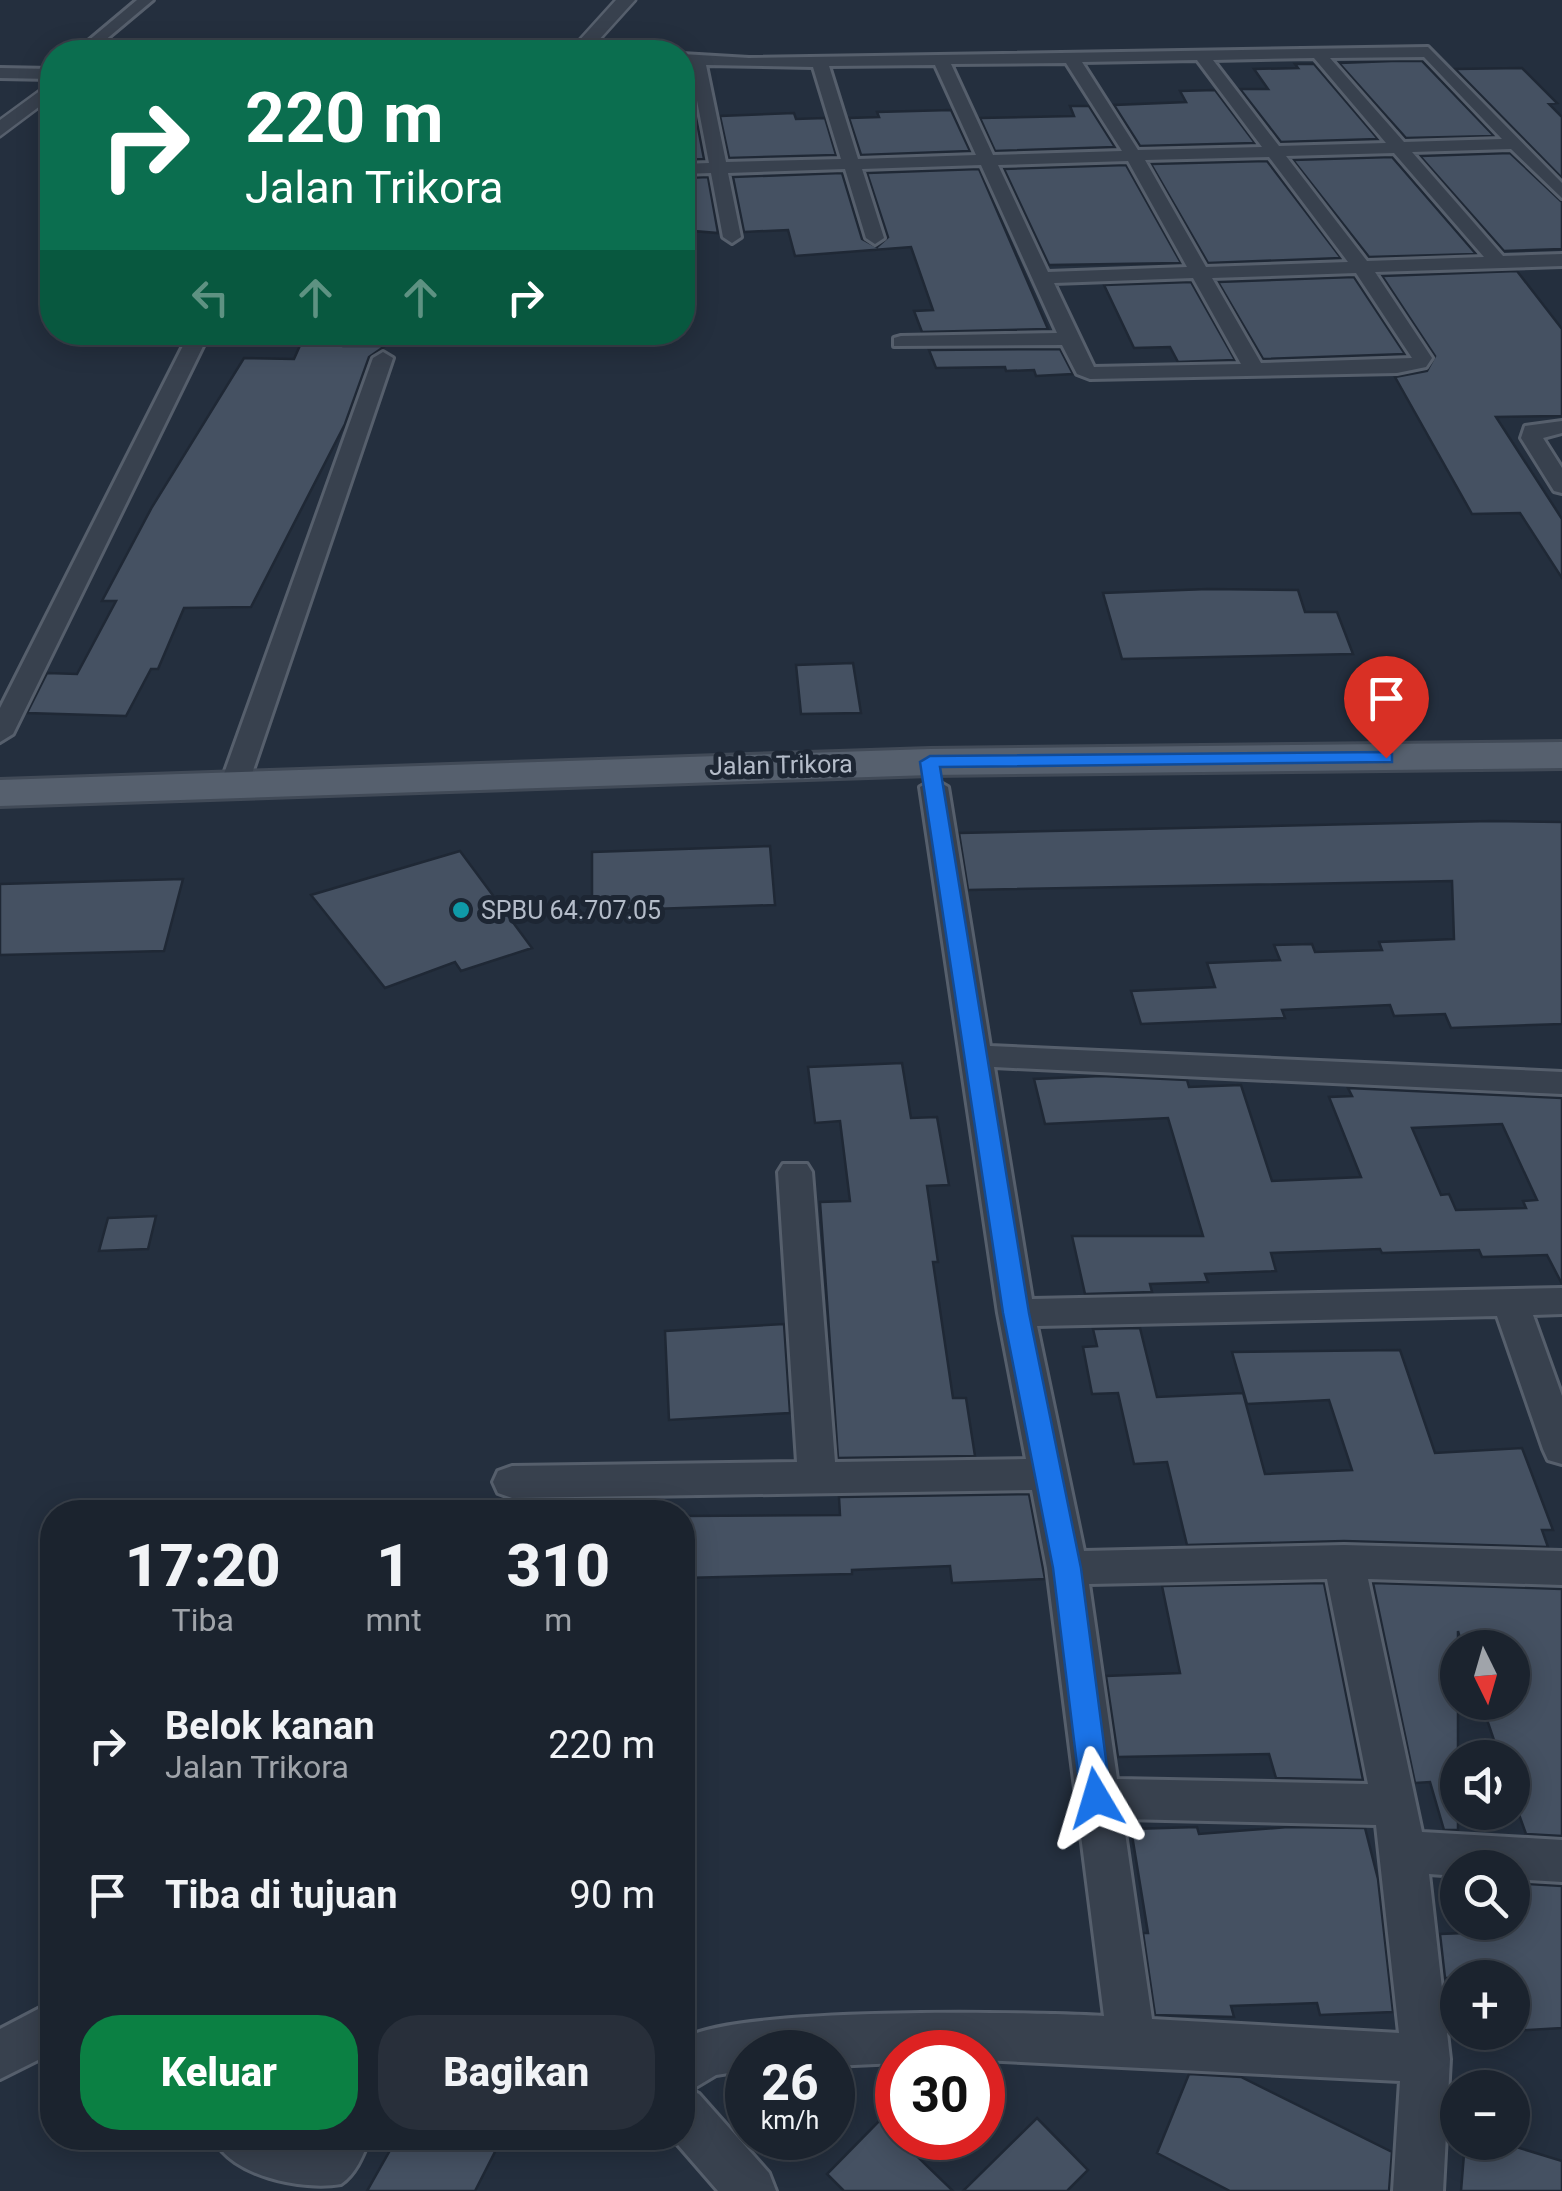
<!DOCTYPE html>
<html lang="id">
<meta charset="utf-8">
<style>
:root{--surface:#1b232e;--page:#282f3a;--text:#f1f3f6;--muted:#a0a4aa;--line:#39404a;--accent:#0b8043}
body{margin:0;font-family:Roboto,sans-serif;background:var(--page);color:var(--text);height:100vh;display:flex;flex-direction:column;font-size:38px;white-space:nowrap}
*{box-sizing:border-box;margin:0}
p{font-size:32px;color:var(--muted)}
.icon{flex:none;width:55px;height:55px;fill:none;stroke:currentColor;stroke-width:2;stroke-linecap:round;stroke-linejoin:round}
.map{position:relative;flex:1;overflow:hidden}
.side{position:absolute;left:40px;top:1500px;width:655px;height:650px;display:flex;flex-direction:column;background:var(--surface);border-radius:40px;box-shadow:0 5px 25px #0003,0 0 0 2px var(--line)}
.side>*{flex:none}
.top-card{position:absolute;left:40px;top:40px;width:655px;height:305px;border-radius:40px;box-shadow:0 5px 25px #0003,0 0 0 2px var(--line);background:#0b6e4f;color:#fff;overflow:hidden}
.needle{width:65px;rotate:175deg}
.fabs{position:absolute;left:1440px;top:1630px;display:grid;gap:20px}
.fabs a{display:grid;place-items:center;width:90px;height:90px;border-radius:50%;background:var(--surface);box-shadow:0 5px 25px #0003,0 0 0 2px var(--line);font-size:50px}
.speed{position:absolute;left:725px;top:2030px;display:flex;gap:20px;font-size:50px;font-weight:700;text-align:center}
.speed>*{display:grid;place-content:center;width:130px;height:130px;border-radius:50%;background:var(--surface);box-shadow:0 5px 25px #0003,0 0 0 2px var(--line);line-height:1}
.speed small{font-size:25px;font-weight:400}
.speed .limit{border:15px solid #d22;background:#fff;color:#111}
.pin{position:absolute;display:grid;place-items:center;width:85px;height:85px;color:#fff;margin:-102px -42px;border-radius:50% 50% 50% 0;rotate:-45deg;box-shadow:0 0 10px #0007}
.pin .icon{rotate:45deg}
.me{position:absolute;width:110px;margin:-55px;rotate:353deg;stroke-linejoin:round;filter:drop-shadow(0 0 8px #0008)}
.turn{display:flex;align-items:center;gap:35px;height:210px;padding:0 40px;font-size:45px}
.turn .icon{width:130px;height:130px;stroke-width:2.5}
.turn b{display:block;font-size:70px;line-height:85px}
.lanes{display:flex;align-items:center;height:95px;padding:0 40px;background:#0003;justify-content:center;gap:50px;direction:ltr}
.lanes .off{opacity:.35}
.eta{display:flex;justify-content:space-evenly;align-items:center;height:170px;text-align:center}
.eta b{font-size:60px;font-weight:800;line-height:70px}
.primary-button{display:flex;gap:20px;margin-top:auto;padding:20px 40px}
.primary-button a{flex:1;height:115px;border-radius:40px;background:var(--accent);color:#fff;font-size:40px;font-weight:800;line-height:115px;text-align:center}
.primary-button a+a{background:var(--page);color:var(--text)}
ul{padding:0;list-style:none}
li{display:flex;align-items:center;gap:30px;height:150px;padding:0 40px}
li div{flex:1}
li b{display:block;font-size:38px}
li em{font-style:normal}
.map>svg:first-child{display:block}
</style>
<div class="map">
<svg width="1562" height="2191" viewBox="0 0 1562 2191">
<rect width="100%" height="100%" fill="#242f3e"/>
<path fill="#455162" stroke="#1f2835" stroke-width="2.5" fill-rule="evenodd" d="M 1392,61 L 1422,61 L 1494,136 L 1406,138 L 1339,63 Z
M 1295,64 L 1314,64 L 1378,139 L 1281,142 L 1240,89 L 1268,89 L 1254,69 L 1298,68 Z
M 1522,68 L 1557,103 L 1549,104 L 1562,117 L 1562,178 L 1455,69 Z
M 1215,90 L 1255,143 L 1140,146 L 1114,105 L 1186,102 L 1180,91 Z
M 1070,106 L 1089,106 L 1115,147 L 995,151 L 980,118 L 1074,116 Z
M 951,110 L 970,151 L 861,155 L 849,118 L 879,117 L 877,112 Z
M 794,113 L 796,119 L 825,118 L 836,155 L 729,158 L 720,116 Z
M 682,117 L 696,117 L 704,159 L 682,160 Z
M 1510,153 L 1562,202 L 1562,249 L 1504,251 L 1420,156 Z
M 1392,157 L 1476,254 L 1369,257 L 1293,160 Z
M 1267,161 L 1341,258 L 1208,263 L 1151,164 Z
M 1126,165 L 1181,263 L 1049,265 L 1004,169 Z
M 979,169 L 1048,329 L 922,332 L 914,311 L 933,310 L 911,247 L 795,256 L 788,230 L 744,232 L 733,177 L 842,173 L 862,239 L 877,247 L 888,237 L 867,173 Z
M 708,177 L 718,233 L 682,230 L 686,178 Z
M 1517,271 L 1562,329 L 1562,416 L 1496,417 L 1562,519 L 1562,578 L 1520,513 L 1472,514 L 1395,377 L 1427,371 L 1435,356 L 1382,276 Z
M 1354,277 L 1405,354 L 1263,359 L 1218,282 Z
M 1191,282 L 1235,360 L 1178,362 L 1170,347 L 1134,348 L 1104,285 Z
M 306,332 L 349,332 L 344,346 L 385,346 L 369,357 L 345,424 L 251,607 L 184,608 L 158,669 L 151,669 L 126,716 L 27,713 L 47,673 L 77,674 L 116,601 L 102,601 L 152,507 L 244,358 L 294,359 Z
M 1060,349 L 1073,374 L 1036,376 L 1034,370 L 1006,371 L 1005,367 L 936,368 L 929,350 Z
M 1208,589 L 1298,590 L 1305,612 L 1337,612 L 1353,654 L 1122,659 L 1103,593 Z
M 853,663 L 861,713 L 801,714 L 796,665 Z
M 1491,821 L 1562,822 L 1562,1024 L 1451,1028 L 1445,1014 L 1394,1016 L 1390,1005 L 1282,1010 L 1285,1018 L 1141,1024 L 1131,991 L 1215,987 L 1207,963 L 1280,960 L 1274,945 L 1312,944 L 1315,952 L 1382,950 L 1379,942 L 1454,939 L 1452,881 L 968,890 L 959,833 Z
M 770,846 L 775,905 L 592,911 L 592,852 Z
M 460,851 L 532,948 L 461,971 L 455,962 L 385,988 L 311,895 Z
M 183,879 L 164,951 L 0,955 L 0,884 Z
M 902,1063 L 911,1118 L 937,1117 L 949,1185 L 927,1186 L 938,1262 L 933,1262 L 953,1398 L 966,1398 L 975,1456 L 838,1458 L 820,1202 L 850,1201 L 840,1121 L 815,1123 L 808,1067 Z
M 1101,1076 L 1187,1080 L 1189,1087 L 1241,1085 L 1272,1181 L 1361,1177 L 1329,1097 L 1352,1096 L 1348,1088 L 1562,1098 L 1562,1284 L 1547,1255 L 1482,1257 L 1479,1250 L 1382,1253 L 1380,1249 L 1271,1253 L 1276,1271 L 1205,1274 L 1208,1282 L 1150,1284 L 1152,1292 L 1085,1294 L 1072,1236 L 1203,1236 L 1168,1118 L 1045,1124 L 1034,1079 ZM 1502,1124 L 1537,1200 L 1523,1201 L 1526,1208 L 1456,1210 L 1449,1194 L 1441,1195 L 1412,1128 Z
M 156,1216 L 148,1249 L 99,1251 L 108,1218 Z
M 784,1324 L 790,1413 L 669,1420 L 665,1331 Z
M 1140,1328 L 1157,1397 L 1243,1393 L 1265,1474 L 1352,1470 L 1329,1400 L 1247,1404 L 1232,1352 L 1400,1350 L 1435,1453 L 1522,1448 L 1553,1530 L 1542,1530 L 1548,1547 L 1344,1541 L 1187,1545 L 1167,1462 L 1134,1464 L 1118,1393 L 1092,1394 L 1083,1347 L 1097,1346 L 1093,1329 Z
M 1029,1494 L 1045,1579 L 952,1583 L 950,1566 L 852,1570 L 852,1574 L 682,1578 L 682,1516 L 840,1515 L 839,1497 Z
M 1324,1583 L 1363,1780 L 1276,1778 L 1269,1754 L 1118,1757 L 1106,1676 L 1180,1673 L 1162,1586 Z
M 1373,1583 L 1562,1589 L 1562,1836 L 1526,1834 L 1512,1795 L 1512,1758 L 1500,1758 L 1481,1702 L 1512,1702 L 1512,1648 L 1463,1648 L 1458,1631 L 1458,1830 L 1444,1830 L 1430,1782 L 1415,1783 Z
M 1197,1827 L 1199,1834 L 1288,1827 L 1365,1828 L 1378,1879 L 1393,2012 L 1320,2015 L 1317,2003 L 1231,2006 L 1234,2017 L 1155,2015 L 1143,1933 L 1148,1933 L 1131,1829 Z
M 1512,1883 L 1562,1886 L 1562,2028 L 1512,2031 L 1512,1978 L 1445,1978 L 1440,1934 L 1463,1933 L 1460,1922 L 1512,1922 Z
M 1189,2074 L 1241,2077 L 1392,2152 L 1389,2191 L 1230,2191 L 1157,2153 Z
M 1037,2118 L 1088,2170 L 1067,2191 L 963,2191 Z
M 881,2119 L 898,2138 L 953,2191 L 844,2191 L 827,2174 Z
M 397,2138 L 502,2138 L 475,2191 L 367,2191 Z
M 1465,2142 L 1500,2142 L 1562,2161 L 1562,2191 L 1461,2191 Z"/>
<g fill="none" stroke-linecap="round" stroke-linejoin="round">
<defs>
<path id="minor" d="M 137,0 L 153,0 L 91,52 L 75,52 Z
M 581,45 L 655,47 L 663,52 L 575,52 Z
M 1428,47 L 1562,183 L 1562,198 L 1511,149 L 1412,152 L 1503,256 L 1562,254 L 1562,266 L 1375,272 L 1432,358 L 1426,367 L 1397,373 L 1090,379 L 1077,374 L 1062,345 L 894,346 L 894,338 L 901,336 L 1057,333 L 981,165 L 862,169 L 884,238 L 875,244 L 866,238 L 845,169 L 728,173 L 741,237 L 732,243 L 723,237 L 711,173 L 682,174 L 682,164 L 709,163 L 690,64 L 682,64 L 682,54 L 749,58 ZM 1424,57 L 1502,139 L 1404,142 L 1330,58 ZM 1314,58 L 1386,143 L 1279,146 L 1213,60 ZM 1197,60 L 1262,147 L 1138,150 L 1082,62 ZM 1066,63 L 1122,151 L 993,155 L 951,64 ZM 706,65 L 813,67 L 841,159 L 726,162 ZM 935,65 L 976,155 L 858,159 L 829,66 ZM 1394,153 L 1484,257 L 1367,261 L 1286,156 ZM 1269,157 L 1348,262 L 1206,267 L 1145,160 ZM 1128,161 L 1187,267 L 1048,272 L 998,165 ZM 1356,273 L 1412,358 L 1261,363 L 1212,278 ZM 1193,278 L 1241,364 L 1094,367 L 1054,283 Z
M 0,68 L 52,69 L 52,79 L 0,78 Z
M 190,332 L 210,332 L 13,734 L 0,742 L 0,708 Z
M 383,352 L 393,358 L 248,785 L 234,793 L 224,791 L 220,785 L 373,358 Z
M 1562,421 L 1562,433 L 1543,438 L 1562,468 L 1562,493 L 1554,491 L 1521,438 L 1525,426 Z
M 934,779 L 948,787 L 990,1046 L 1562,1072 L 1562,1094 L 994,1067 L 1032,1299 L 1562,1288 L 1562,1314 L 1533,1315 L 1562,1396 L 1562,1464 L 1548,1460 L 1543,1449 L 1497,1316 L 1037,1326 L 1084,1551 L 1344,1545 L 1562,1551 L 1562,1585 L 1368,1579 L 1422,1832 L 1562,1840 L 1562,1882 L 1512,1879 L 1512,1868 L 1458,1868 L 1458,1876 L 1429,1874 L 1450,2059 L 1443,2191 L 1393,2191 L 1400,2081 L 982,2060 L 982,2052 L 898,2052 L 898,2063 L 832,2066 L 832,2052 L 748,2052 L 748,2070 L 716,2075 L 691,2090 L 699,2094 L 769,2173 L 776,2191 L 718,2191 L 672,2138 L 682,2138 L 682,2040 C 728,2006 1034,2012 1104,2016 L 1047,1568 L 1032,1490 L 512,1498 L 498,1493 L 493,1482 L 498,1471 L 512,1466 L 797,1462 L 778,1172 L 783,1164 L 807,1164 L 812,1172 L 835,1462 L 1026,1459 L 998,1313 L 920,787 ZM 1327,1579 L 1368,1784 L 1117,1779 L 1089,1584 ZM 1123,1819 L 1376,1825 L 1399,2033 L 1152,2019 Z
M 42,2007 L 52,2007 L 52,2053 L 0,2079 L 0,2029 Z
M 214,2138 L 283,2138 L 303,2150 L 317,2138 L 370,2138 C 363,2155 356,2174 341,2184 C 303,2191 230,2176 214,2138 Z"/>
<path id="tertiary" d="M 616,0 L 635,0 L 588,52 L 569,52 Z
M 52,82 L 52,97 L 0,136 L 0,120 Z"/>
<path id="primary" d="M 1562,742 L 1562,768 L 930,775 L 0,806 L 0,780 L 930,749 Z"/>
</defs>
<use href="#minor" stroke="#565f6c" stroke-width="6"/>
<use href="#tertiary" stroke="#565f6c" stroke-width="5"/>
<use href="#primary" stroke="#414a57" stroke-width="6"/>
<use href="#minor" fill="#38414e" fill-rule="evenodd"/>
<use href="#tertiary" fill="#38414e" fill-rule="evenodd"/>
<use href="#primary" fill="#56606e" fill-rule="evenodd"/>
</g>
<path fill="#1a73e8" stroke="#114b97" stroke-width="2.5" d="M 1386,752 L 1392,754 L 1392,762 L 940,767 L 1029,1313 L 1081,1568 L 1111,1798 L 1107,1808 L 1096,1812 L 1085,1808 L 1081,1798 L 1053,1568 L 1003,1313 L 920,762 L 930,756 Z"/>
<circle fill="#0f9aa8" stroke="#1d2633" stroke-width="4" cx="461" cy="910" r="10"/>
<g text-anchor="middle" dominant-baseline="central" stroke-width="10" stroke-linejoin="round" paint-order="stroke">
<g font-size="25" fill="#b4bcc9" stroke="#1d2633">
<text transform="translate(781 765) rotate(-1)">Jalan Trikora</text>
</g>
<g font-size="25" fill="#b4bcc9" stroke="#1d2633" text-anchor="start">
<text x="481" y="910">SPBU 64.707.05</text>
</g>
</g>
</svg>
<div class="fabs">
<a><svg class="needle" viewBox="-14 -14 28 28"><path d="M0-13l5 13h-10z" fill="#e53935"/><path d="M0 13l5-13h-10z" fill="#a0a4aa"/></svg></a>
<a><svg class="icon" aria-label="sound" viewBox="0 0 24 24"><path d="M4 9h4l5-4v14l-5-4H4zM17 9q2 3 0 6"/></svg></a>
<a><svg class="icon" aria-label="search" viewBox="0 0 24 24"><circle cx="10" cy="10" r="6"/><path d="M15 15l6 6"/></svg></a>
<a>+</a>
<a>−</a>
</div>
<div class="speed"><div>26<small>km/h</small></div><div class="limit">30</div></div>
<div class="pin" style="left:1386px;top:758px;background:#d93025"><svg class="icon" aria-label="arrive" viewBox="0 0 24 24"><path d="M6 21V4h12l-3 4 3 4H6"/></svg></div>
<svg class="me" style="left:1096px;top:1798px" viewBox="-20 -20 40 40"><path d="M0-17L14 15 0 8-14 15z" fill="#1a73e8" stroke="#fff" stroke-width="4"/></svg>
<div class="top-card">
<div class="turn"><svg class="icon" aria-label="right" viewBox="0 0 24 24"><path d="M7 20v-9h11M14 6l5 5-5 5"/></svg><div><b>220 m</b>Jalan Trikora</div></div>
<div class="lanes"><svg class="icon off" aria-label="left" viewBox="0 0 24 24"><path d="M17 20v-9H6M10 6l-5 5 5 5"/></svg><svg class="icon off" aria-label="ahead" viewBox="0 0 24 24"><path d="M12 20V5M6 11l6-6 6 6"/></svg><svg class="icon off" aria-label="ahead" viewBox="0 0 24 24"><path d="M12 20V5M6 11l6-6 6 6"/></svg><svg class="icon" aria-label="right" viewBox="0 0 24 24"><path d="M7 20v-9h11M14 6l5 5-5 5"/></svg></div>
</div>
<section class="side">
<div class="eta">
<div><b>17:20</b><p>Tiba</p></div>
<div><b>1</b><p>mnt</p></div>
<div><b>310</b><p>m</p></div>
</div>
<ul>
<li><svg class="icon" aria-label="right" viewBox="0 0 24 24"><path d="M7 20v-9h11M14 6l5 5-5 5"/></svg><div><b>Belok kanan</b><p>Jalan Trikora</p></div><em>220 m</em></li>
<li><svg class="icon" aria-label="arrive" viewBox="0 0 24 24"><path d="M6 21V4h12l-3 4 3 4H6"/></svg><div><b>Tiba di tujuan</b></div><em>90 m</em></li>
</ul>
<div class="primary-button"><a>Keluar</a><a>Bagikan</a></div>
</section>
</div>
